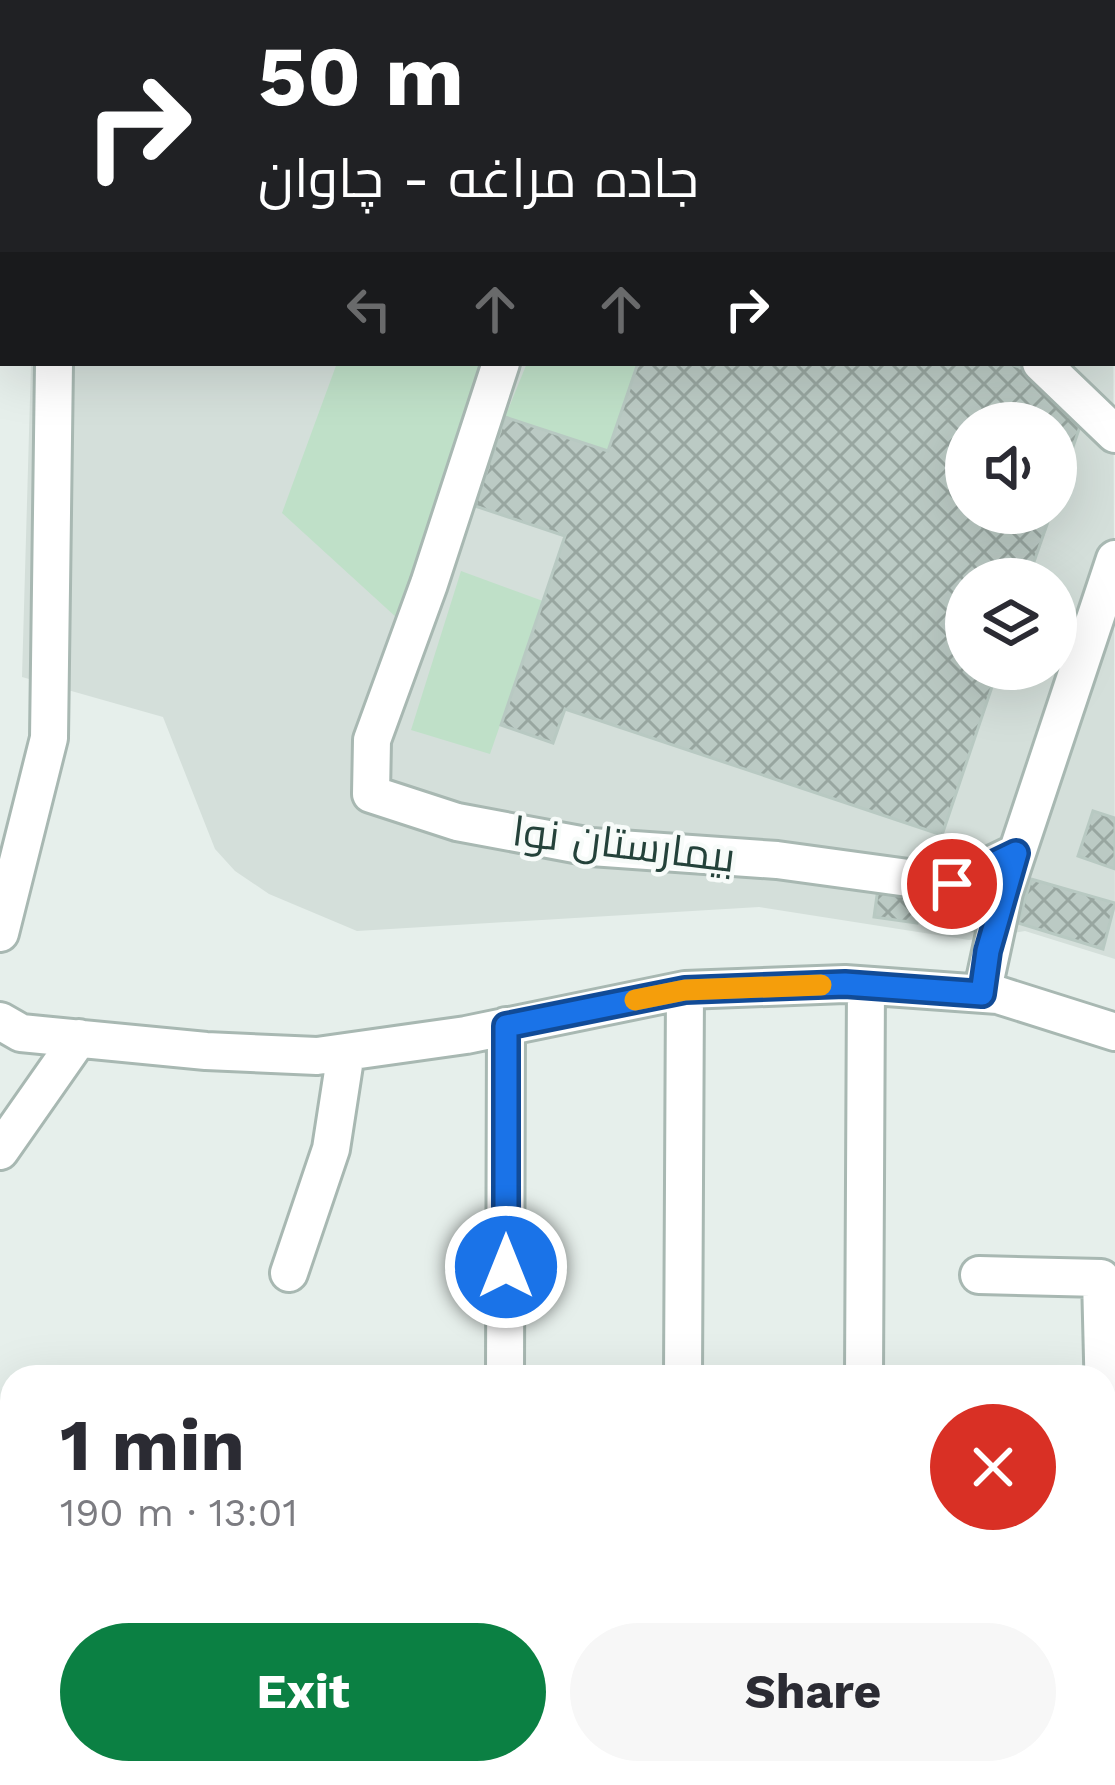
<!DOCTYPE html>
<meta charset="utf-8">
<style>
:root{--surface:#fff;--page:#f7f7f7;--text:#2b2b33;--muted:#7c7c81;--accent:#0b8043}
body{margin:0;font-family:"Work Sans",Cairo,sans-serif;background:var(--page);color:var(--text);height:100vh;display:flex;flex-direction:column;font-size:45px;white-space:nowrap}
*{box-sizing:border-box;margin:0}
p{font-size:39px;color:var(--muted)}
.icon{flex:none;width:66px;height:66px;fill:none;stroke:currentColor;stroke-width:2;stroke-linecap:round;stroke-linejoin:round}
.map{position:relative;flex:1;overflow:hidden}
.panel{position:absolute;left:0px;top:1365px;width:1116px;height:420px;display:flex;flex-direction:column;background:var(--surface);border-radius:36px 36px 0 0;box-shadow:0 12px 48px #0002}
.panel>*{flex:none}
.top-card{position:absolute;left:0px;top:0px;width:1116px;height:366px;box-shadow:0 12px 48px #0002;background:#202124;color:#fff;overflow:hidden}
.controls{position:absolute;left:945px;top:402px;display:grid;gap:24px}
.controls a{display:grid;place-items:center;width:132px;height:132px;border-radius:50%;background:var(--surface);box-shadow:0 12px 48px #0002;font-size:60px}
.pin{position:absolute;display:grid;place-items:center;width:102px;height:102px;color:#fff;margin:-51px;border:6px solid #fff;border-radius:50%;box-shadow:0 3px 12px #0007}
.me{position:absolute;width:132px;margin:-66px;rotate:0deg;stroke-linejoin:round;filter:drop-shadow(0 0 9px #0008)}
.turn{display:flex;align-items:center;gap:42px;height:252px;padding:0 60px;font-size:54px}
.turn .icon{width:156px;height:156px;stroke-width:2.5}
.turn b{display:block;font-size:84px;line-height:102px}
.lanes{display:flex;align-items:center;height:114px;padding:0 60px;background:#0003;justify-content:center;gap:60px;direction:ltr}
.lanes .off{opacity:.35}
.round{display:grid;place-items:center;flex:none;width:126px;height:126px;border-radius:63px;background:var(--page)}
.headline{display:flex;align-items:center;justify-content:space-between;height:204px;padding:0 60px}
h1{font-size:72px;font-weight:700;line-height:90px}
.action{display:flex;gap:24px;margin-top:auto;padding:24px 60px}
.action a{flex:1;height:138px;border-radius:72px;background:var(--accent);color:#fff;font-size:48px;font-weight:700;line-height:138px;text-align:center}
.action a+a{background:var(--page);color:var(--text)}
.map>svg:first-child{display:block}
</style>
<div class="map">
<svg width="1115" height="1785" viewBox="0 0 1115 1785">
<defs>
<pattern id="forest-firs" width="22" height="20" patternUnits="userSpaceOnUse" patternTransform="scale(3)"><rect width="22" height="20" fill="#bfe0c8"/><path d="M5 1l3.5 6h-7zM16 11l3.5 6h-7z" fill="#a4c1ad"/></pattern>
<pattern id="building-cross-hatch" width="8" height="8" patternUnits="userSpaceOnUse" patternTransform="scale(3)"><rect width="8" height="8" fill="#bbcac4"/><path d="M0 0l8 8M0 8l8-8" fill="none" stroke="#98a6a0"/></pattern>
</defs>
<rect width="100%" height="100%" fill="#e6efeb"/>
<path fill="#d4dfda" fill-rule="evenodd" d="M 0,0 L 857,0 L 867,3 L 3,3 L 3,308 Z
M 1113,206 L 1115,959 L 1025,931 L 969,940 L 759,907 L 357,931 L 269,894 L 235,871 L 215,849 L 163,717 L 22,677 L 31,363 L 1113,363 ZM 966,423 L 1056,423 L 1056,513 L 966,513 ZM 966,579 L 1056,579 L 1056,669 L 966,669 Z"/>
<path fill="#bfe0c8" d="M 337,363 L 487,363 L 397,618 L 282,513 Z
M 527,363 L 638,363 L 608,451 L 505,417 Z
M 461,571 L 543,601 L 490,754 L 411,730 Z"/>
<path fill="url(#forest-firs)" d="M 0,1487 L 12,1493 L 12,1773 L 504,1773 L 506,1785 L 0,1785 Z"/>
<path fill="url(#building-cross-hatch)" stroke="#b8c9c2" stroke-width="3" d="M 638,363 L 1007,363 L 1092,391 L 1056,497 L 1056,423 L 966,423 L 966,513 L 1051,513 L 1028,579 L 966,579 L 966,669 L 998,669 L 942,835 L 565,709 L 553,743 L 501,725 L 565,536 L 475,506 L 505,417 L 608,451 Z
M 1093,811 L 1115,818 L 1115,869 L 1078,856 Z
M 1031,879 L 1115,903 L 1103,949 L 1018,923 Z
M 878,888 L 921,894 L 917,923 L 874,917 Z
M 947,900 L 977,902 L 975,931 L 945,929 Z"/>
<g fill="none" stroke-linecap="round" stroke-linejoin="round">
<defs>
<path id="minor" d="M 1113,260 L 1115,263
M 501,363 L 429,584 L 372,740 L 371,794 L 457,822 L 591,847 L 777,860 L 952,884 L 1016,853
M 1041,363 L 1115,434
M 0,933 L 49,738 L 54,363
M 982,994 L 1004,892 L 1115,559
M 0,1021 L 21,1033 L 206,1051 L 317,1056 L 466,1035 L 685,990 L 845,984 L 998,995 L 1115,1032
M 0,1151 L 79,1038
M 289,1273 L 331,1149 L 346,1052
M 979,1275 L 1101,1278 L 1104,1399
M 505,1377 L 506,1026
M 683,1377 L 685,990
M 864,1377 L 866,986
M 0,1431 L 12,1437
M 925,1773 L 943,1785 L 953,1773
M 194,1785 L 211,1773"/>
</defs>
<use href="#minor" stroke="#a8b8b2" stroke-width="42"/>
<use href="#minor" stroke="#fff" stroke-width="36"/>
</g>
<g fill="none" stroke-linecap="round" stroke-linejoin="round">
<defs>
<path id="route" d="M 506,1267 L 506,1026 L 685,990 L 845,984 L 982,994 L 988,951 L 1016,853 L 952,884"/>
</defs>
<use href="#route" stroke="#114b97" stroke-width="30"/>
<use href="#route" stroke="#1a73e8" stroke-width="21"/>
<path stroke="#f59e0b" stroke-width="21" d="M 635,1000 L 685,990 L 821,985"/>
</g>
<g text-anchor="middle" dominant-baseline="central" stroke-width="9" stroke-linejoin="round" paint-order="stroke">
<g font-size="42" fill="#24423a" stroke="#f7fbf9">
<text transform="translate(624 844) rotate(7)">بیمارستان نوا</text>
</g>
</g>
</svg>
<div class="controls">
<a><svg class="icon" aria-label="sound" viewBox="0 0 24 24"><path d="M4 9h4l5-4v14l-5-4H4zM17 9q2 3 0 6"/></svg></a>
<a><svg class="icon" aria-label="layers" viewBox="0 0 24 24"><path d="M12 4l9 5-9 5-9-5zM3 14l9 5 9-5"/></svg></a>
</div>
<div class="pin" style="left:952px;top:884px;background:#d93025"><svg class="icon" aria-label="arrive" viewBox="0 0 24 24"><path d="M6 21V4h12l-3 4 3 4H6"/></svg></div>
<svg class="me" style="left:506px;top:1267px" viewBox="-20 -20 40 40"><circle r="17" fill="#1a73e8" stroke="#fff" stroke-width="3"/><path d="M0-11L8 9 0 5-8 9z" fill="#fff"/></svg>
<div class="top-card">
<div class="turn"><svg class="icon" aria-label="right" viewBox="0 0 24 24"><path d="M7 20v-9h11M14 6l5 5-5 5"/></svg><div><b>50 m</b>جاده مراغه - چاوان</div></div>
<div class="lanes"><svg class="icon off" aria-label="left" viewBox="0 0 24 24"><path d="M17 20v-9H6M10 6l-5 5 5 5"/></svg><svg class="icon off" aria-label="ahead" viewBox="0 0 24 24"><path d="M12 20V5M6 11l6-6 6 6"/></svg><svg class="icon off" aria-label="ahead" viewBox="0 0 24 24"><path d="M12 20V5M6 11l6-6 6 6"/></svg><svg class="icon" aria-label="right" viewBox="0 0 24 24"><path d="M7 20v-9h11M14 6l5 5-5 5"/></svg></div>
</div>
<section class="panel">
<div class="headline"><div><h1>1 min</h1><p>190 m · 13:01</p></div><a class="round" style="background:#d93025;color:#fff"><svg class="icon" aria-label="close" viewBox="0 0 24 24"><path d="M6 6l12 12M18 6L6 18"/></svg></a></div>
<div class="action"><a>Exit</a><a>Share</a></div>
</section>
</div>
